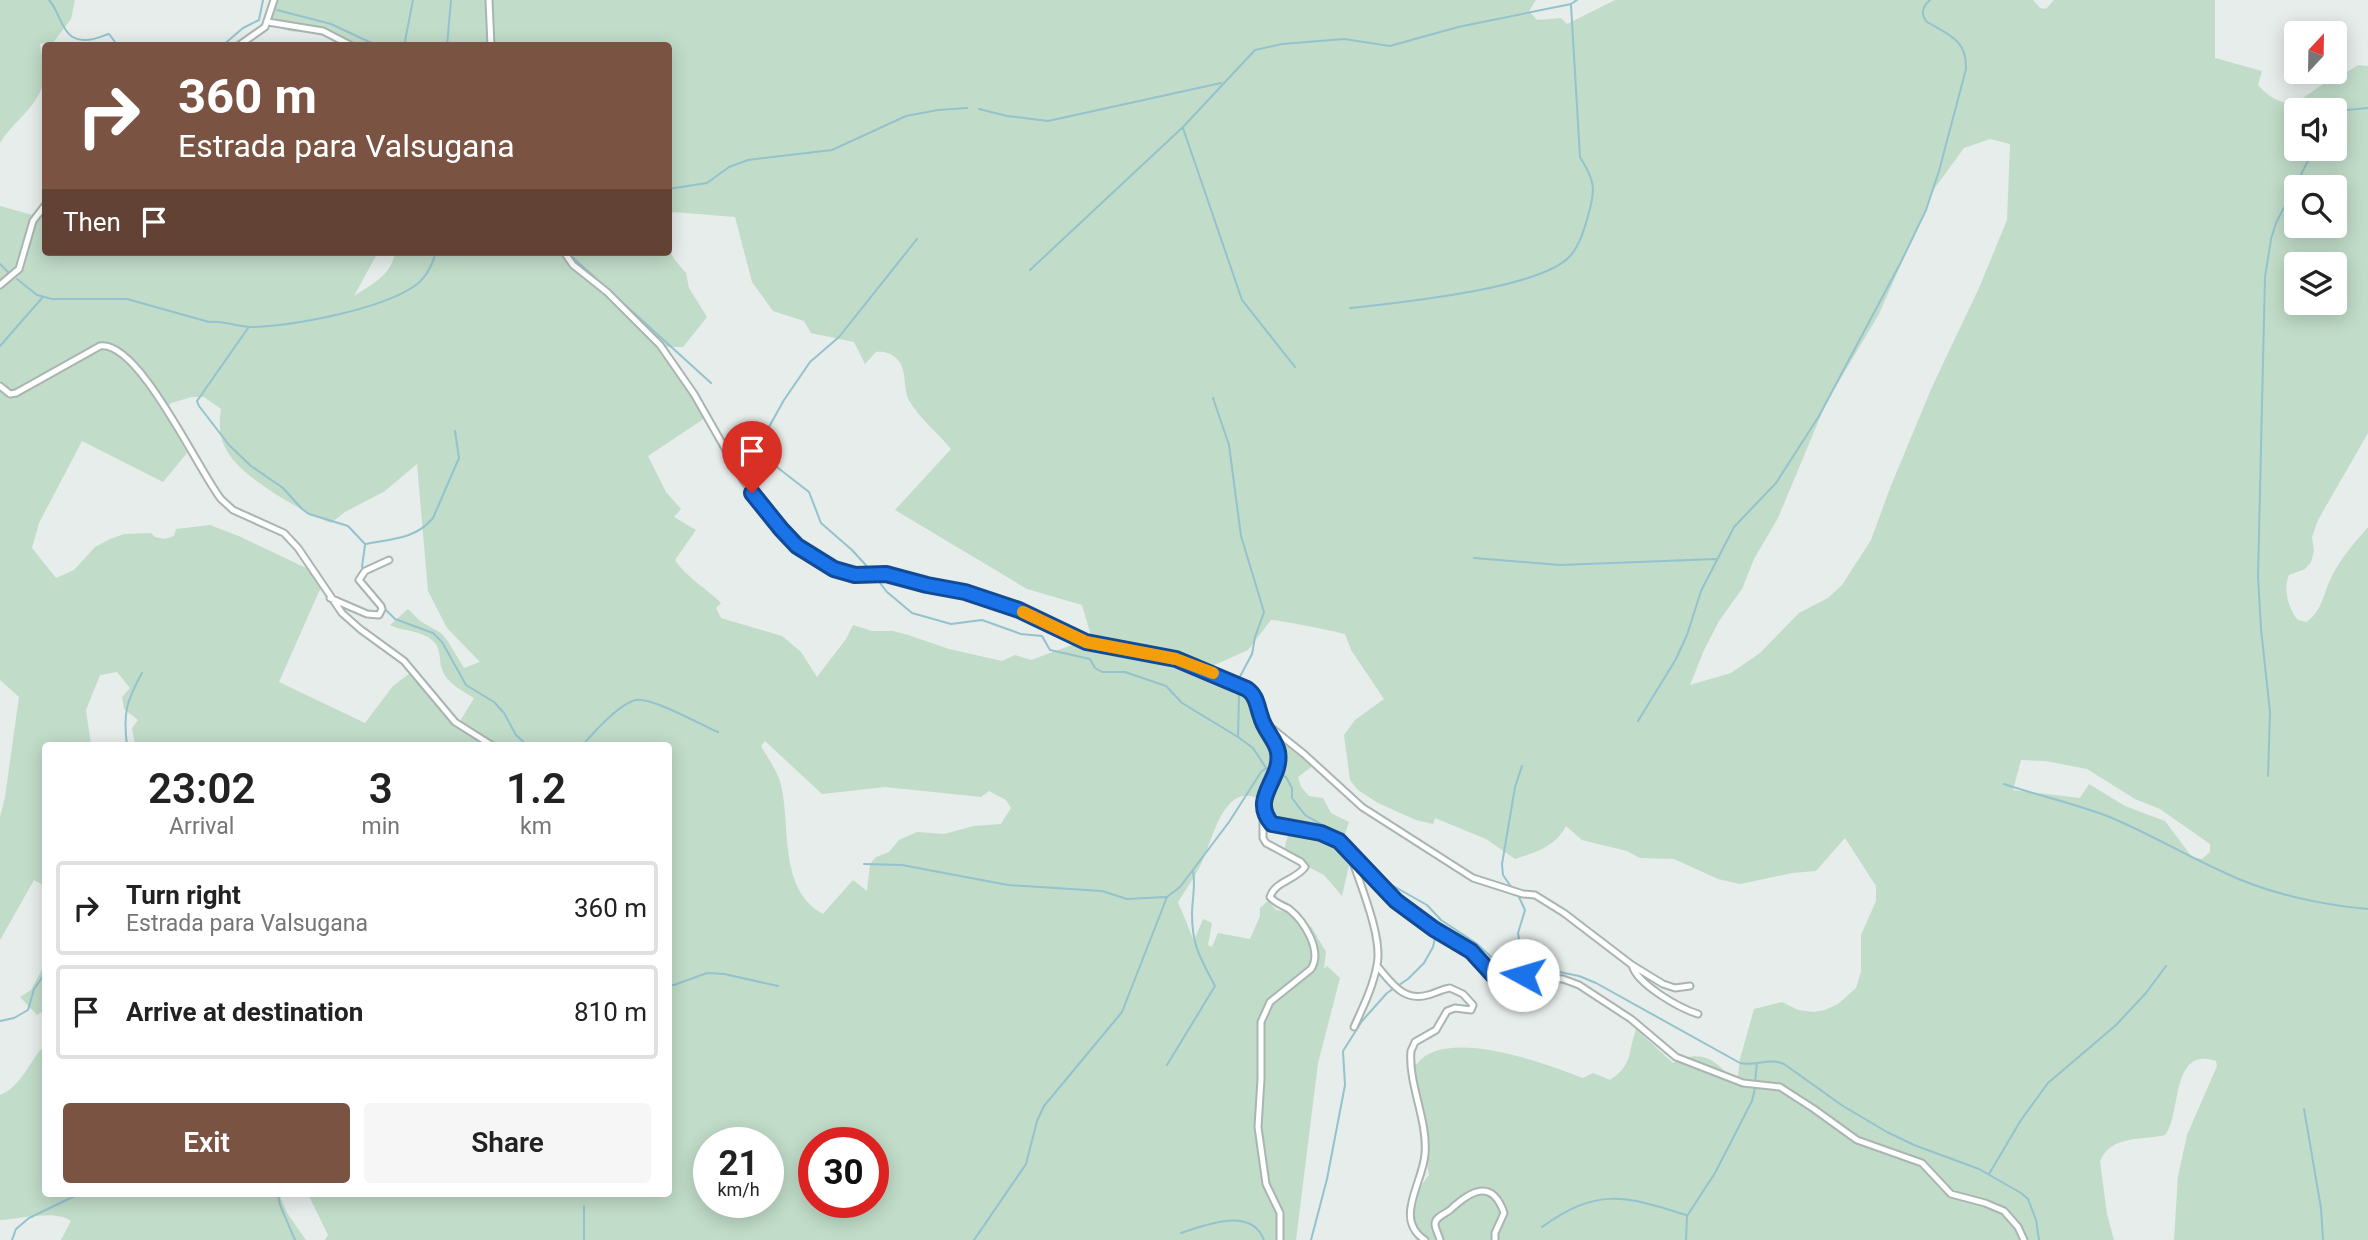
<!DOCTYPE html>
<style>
:root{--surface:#fff;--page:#f6f6f6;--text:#222;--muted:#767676;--line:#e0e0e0;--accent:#7a5343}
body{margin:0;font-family:Roboto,sans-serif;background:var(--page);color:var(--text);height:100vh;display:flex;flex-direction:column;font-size:26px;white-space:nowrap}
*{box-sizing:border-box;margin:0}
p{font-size:23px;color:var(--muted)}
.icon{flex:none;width:38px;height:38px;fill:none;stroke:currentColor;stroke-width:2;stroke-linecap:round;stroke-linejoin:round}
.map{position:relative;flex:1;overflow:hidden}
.sheet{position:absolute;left:42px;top:742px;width:630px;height:455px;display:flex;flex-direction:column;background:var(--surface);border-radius:7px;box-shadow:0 4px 18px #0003}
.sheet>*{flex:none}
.hud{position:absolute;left:42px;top:42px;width:630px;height:214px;border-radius:7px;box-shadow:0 4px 18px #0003;background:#7a5343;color:#fff;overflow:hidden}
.needle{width:46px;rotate:22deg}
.fabs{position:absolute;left:2284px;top:21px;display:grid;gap:14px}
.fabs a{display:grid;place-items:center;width:63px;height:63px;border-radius:7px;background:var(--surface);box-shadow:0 4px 18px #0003;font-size:35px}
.speed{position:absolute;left:693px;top:1127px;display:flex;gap:14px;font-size:35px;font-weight:700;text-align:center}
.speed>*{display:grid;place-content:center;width:91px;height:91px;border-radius:50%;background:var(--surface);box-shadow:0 4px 18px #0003;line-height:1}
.speed small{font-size:18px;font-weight:400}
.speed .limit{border:10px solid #d22;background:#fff;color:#111}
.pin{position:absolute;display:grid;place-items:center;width:60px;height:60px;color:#fff;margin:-72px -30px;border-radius:50% 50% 50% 0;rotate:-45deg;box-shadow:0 0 7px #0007}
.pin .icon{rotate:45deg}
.me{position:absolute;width:77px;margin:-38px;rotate:276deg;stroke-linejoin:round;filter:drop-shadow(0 0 5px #0008)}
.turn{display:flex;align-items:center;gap:24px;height:147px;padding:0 21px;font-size:32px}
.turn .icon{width:91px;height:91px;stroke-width:2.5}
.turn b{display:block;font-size:49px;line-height:60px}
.then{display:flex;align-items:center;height:66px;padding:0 21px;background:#0003;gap:14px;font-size:26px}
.eta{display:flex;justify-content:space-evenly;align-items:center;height:119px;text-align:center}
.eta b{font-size:42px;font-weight:600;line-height:49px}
.action{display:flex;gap:14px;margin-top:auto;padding:14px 21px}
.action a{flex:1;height:80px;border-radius:7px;background:var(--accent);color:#fff;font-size:28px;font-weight:600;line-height:80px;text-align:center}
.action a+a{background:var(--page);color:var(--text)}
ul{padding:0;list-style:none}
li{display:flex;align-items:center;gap:21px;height:94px;margin:0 14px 10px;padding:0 7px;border:4px solid var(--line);border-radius:7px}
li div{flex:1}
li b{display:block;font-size:26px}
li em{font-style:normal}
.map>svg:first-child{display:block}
</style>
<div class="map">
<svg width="2368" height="1240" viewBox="0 0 2368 1240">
<rect width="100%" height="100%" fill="#e6edea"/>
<path fill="#c1dcc9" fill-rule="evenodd" d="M 0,0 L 75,0 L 71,19 L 52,44 L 50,42 L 40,44 C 41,54 46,68 44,78 C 41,105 13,121 0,143 Z
M 273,0 L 1536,0 L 1529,11 L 1537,20 L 1561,18 L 1567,24 L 1615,0 L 2033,0 L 2040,8 L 2046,9 L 2054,0 L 2215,0 L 2215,58 L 2262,71 L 2258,85 C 2269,97 2277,102 2294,104 L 2338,74 L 2344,74 L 2358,65 L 2368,66 L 2368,433 L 2318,520 L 2312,537 L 2314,551 L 2311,562 L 2305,569 L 2289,575 C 2283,588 2288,609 2298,620 L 2306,622 C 2323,611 2323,593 2332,576 C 2341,558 2355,542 2368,527 L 2368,1240 L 2174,1240 L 2178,1176 L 2187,1135 L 2217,1066 L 2216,1061 C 2170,1045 2182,1115 2165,1135 C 2141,1141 2112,1134 2100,1161 L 2107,1214 L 2114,1240 L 1416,1240 C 1402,1208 1410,1200 1429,1175 L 1411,1063 L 1417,1064 C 1445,1026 1547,1064 1583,1078 L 1593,1073 L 1610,1080 C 1633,1065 1628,1052 1636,1029 L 1673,1063 C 1704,1047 1716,1062 1737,1083 L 1740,1059 L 1754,1009 L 1782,1002 L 1798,1010 L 1814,1012 L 1825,1010 L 1838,1004 L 1856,988 L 1861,972 L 1861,935 L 1876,901 L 1876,886 L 1845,838 L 1816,871 L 1792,873 L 1740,884 L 1718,879 L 1674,859 L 1640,858 L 1627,851 L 1582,840 L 1566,826 C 1555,847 1536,852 1515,859 L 1486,839 L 1435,818 L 1433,824 L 1416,820 L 1378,803 L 1358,790 L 1350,780 L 1344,735 L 1355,720 L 1384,699 L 1351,650 L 1345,634 C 1339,632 1275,619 1271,620 L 1248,650 L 1210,667 L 1213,672 L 1257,695 L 1272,726 L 1307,751 L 1314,765 L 1298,777 L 1301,787 L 1309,796 L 1323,798 L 1331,813 L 1349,822 L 1341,846 L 1350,861 L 1342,896 L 1324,875 L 1283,854 L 1289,831 L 1271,825 L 1260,799 C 1252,795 1241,794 1234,800 C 1216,814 1211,844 1201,864 C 1195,877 1186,889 1178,902 L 1194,941 L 1203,919 L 1212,923 L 1208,945 L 1212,947 L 1218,933 L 1250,939 L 1260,916 L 1260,908 L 1268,901 L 1276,910 L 1295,913 L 1312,928 L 1326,952 L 1324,969 L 1327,966 L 1340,978 L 1318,1063 L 1296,1240 L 325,1240 L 328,1235 L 308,1194 L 668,1194 L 668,746 L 135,745 L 132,728 L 138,720 L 124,709 L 122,697 L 130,688 L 117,672 L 100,675 L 86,710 L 91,745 L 46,746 L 45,886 L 34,880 L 0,940 L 0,817 L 5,797 L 19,697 L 0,680 L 0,206 L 40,217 L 45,209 L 46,252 L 378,252 L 354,296 C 372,284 392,275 395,252 L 668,252 L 669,248 L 674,259 L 686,273 L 689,288 L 707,317 L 683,347 L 663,347 L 705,418 L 648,456 L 666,492 L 681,509 L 674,517 L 696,530 L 675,560 C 687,578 706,588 721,603 L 716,608 L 721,618 L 782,636 L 801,652 L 817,677 L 846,639 L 853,625 L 872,631 L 893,631 L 908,635 L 949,649 L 1002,661 L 1015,655 L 1031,660 L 1083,641 L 1094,646 L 1082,605 L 1027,589 L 895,510 L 951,449 C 938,433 920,419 910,402 C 902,389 908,370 897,359 C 891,353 884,351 876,352 L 865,364 L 854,342 L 811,333 L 804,321 L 773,311 L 752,282 L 735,217 L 673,212 L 669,219 L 668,46 L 351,45 C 340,42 329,37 317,34 C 300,30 287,35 273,23 ZM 2296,110 L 2334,110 L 2334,149 L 2296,149 ZM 1990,139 L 2010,144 L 2007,220 L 1979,288 L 1932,387 L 1890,488 L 1871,540 L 1842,585 L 1828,598 L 1799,613 L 1760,653 L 1731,673 L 1690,685 L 1704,650 L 1719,621 L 1742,589 L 1754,559 L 1778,518 L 1826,403 L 1879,314 L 1934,189 L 1964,148 ZM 2296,187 L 2334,187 L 2334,226 L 2296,226 ZM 2296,264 L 2334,264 L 2334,303 L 2296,303 ZM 192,397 L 204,397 L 221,409 C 219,421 219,436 225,447 C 237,476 303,512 331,523 L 345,512 L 385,491 L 417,464 L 428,591 L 447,628 L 480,662 L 464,668 L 447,640 L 441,633 L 420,621 L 408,609 L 390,625 C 404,632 424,630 435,643 C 441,650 439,661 442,669 C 446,683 463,691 474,698 L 456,728 L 414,675 L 409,674 L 393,686 L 365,723 L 279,682 L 321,587 L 306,568 L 241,537 L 210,525 L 176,529 L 174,536 L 165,539 L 155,537 L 151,533 L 124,534 L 110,539 L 95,547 L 74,570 L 56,578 L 32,548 L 39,523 L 82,441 L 163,482 L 187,453 L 165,409 L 171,403 ZM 765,741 L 822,794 L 885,787 L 981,797 L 989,791 L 1006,800 L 1011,808 L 1001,824 L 974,826 L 944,834 L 917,832 L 899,840 L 889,852 L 876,857 L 870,864 L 867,891 L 853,880 L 823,914 C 778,889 791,827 781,785 C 778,772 768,758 761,746 ZM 2021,760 L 2046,761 L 2087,769 L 2135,799 L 2160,809 L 2210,844 L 2210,852 L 2202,859 L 2192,857 L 2165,821 L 2125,806 L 2089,784 L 2080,798 L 2013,790 ZM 709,1143 L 768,1143 L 768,1202 L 709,1202 ZM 814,1143 L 873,1143 L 873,1202 L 814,1202 Z
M 45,964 L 45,1010 L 37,1015 L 20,997 L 31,990 Z
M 45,1045 L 46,1194 L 279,1194 L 287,1213 L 306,1240 L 61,1240 L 71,1221 C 56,1209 19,1219 0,1220 L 0,1095 C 22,1086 29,1061 45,1045 Z"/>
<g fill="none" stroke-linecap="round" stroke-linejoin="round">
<path stroke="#94c2cd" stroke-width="2" d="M 49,0 C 62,14 61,41 86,40 C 94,40 102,36 109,34 L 118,46
M 277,10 L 331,24 L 378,46
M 222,46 L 243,28 L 259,20 L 263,0
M 404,46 L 413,0
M 447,46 L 451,0
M 979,109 L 1007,116 L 1048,121 L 1221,83
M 2334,121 L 2347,110 L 2368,108
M 1183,128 L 1242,300 L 1295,367
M 668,189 L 707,183 L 729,167 L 748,160 L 832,150 L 906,116 L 938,110 L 967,108
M 569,254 L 711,383
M 0,264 L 9,273
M 1030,270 L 1183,127 L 1255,50 L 1282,44 L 1344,39 L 1390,46 L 1458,27 L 1571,4 L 1577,0
M 17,279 L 37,295 L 52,299 L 127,299 L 209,322 C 223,320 237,327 251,327 C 293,326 378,310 413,287 C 426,279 432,266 436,252
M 1350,308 C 1396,303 1543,289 1571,255 C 1580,244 1584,230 1588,216 C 1596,189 1595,181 1580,157 L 1571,5
M 248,328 L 197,401 L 199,406 L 229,445 L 251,466 L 283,488 L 302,509 L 309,514 L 348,526 L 365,544
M 0,346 L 42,298
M 1213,398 L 1229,445 L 1241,536 L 1264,612 L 1255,637 L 1252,654 L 1236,684 L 1239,696 L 1238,736
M 366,544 C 391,539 416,539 433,518 L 459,458 L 455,431
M 1474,558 L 1560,565 L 1716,559
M 362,567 L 365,545
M 873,573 L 852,550 L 821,523 L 809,492 L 773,464 L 764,447 L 765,434 L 784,400 L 810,362 L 839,337 L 917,239
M 876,578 L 887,592 L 912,613 L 951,624 L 982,620 L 1021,634 L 1042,636 L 1050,650 L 1090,659 L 1095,668 L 1102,672 L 1125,672 L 1166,686 L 1182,703 L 1238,737 L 1253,748 L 1266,768 L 1273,770
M 362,579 L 379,599
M 383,607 L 395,619 L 433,633 L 442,642 L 466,685 L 494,702 L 504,713 L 516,735 L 528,746
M 1638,721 L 1676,659 L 1687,635 L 1701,591 L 1734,527 L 1776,483 L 1819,416 L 1901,262 L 1926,210 L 1939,171 L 1966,69 C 1967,40 1949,35 1927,22 C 1920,14 1922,7 1930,0
M 127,746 C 123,713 126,702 142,673
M 582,746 C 593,733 620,703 636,700 C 652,697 701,725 718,732
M 1278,773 L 1286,777 L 1292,788 L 1292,798 L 1305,815 L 1346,838 L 1388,883 L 1427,905 L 1441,920 L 1476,943 L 1499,964 L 1510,967 L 1540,968 L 1579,976 L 1596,983 L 1740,1063 C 1756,1067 1767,1057 1784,1064 L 1843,1106 L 1887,1132 L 1914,1145 L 1979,1169 L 2021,1193 L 2028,1199 L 2036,1220 L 2039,1240
M 2268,776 L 2270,712 L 2261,629 L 2258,576 L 2265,277 L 2271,239 L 2276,223 L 2314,149
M 2004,784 C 2039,796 2077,804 2112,818 C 2150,834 2185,855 2223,872 C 2266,893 2321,905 2368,909
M 864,864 L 902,865 L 1008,885 L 1102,891 L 1127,899 L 1166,897
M 1512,888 L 1503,875 L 1502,864 L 1515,787 L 1522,766
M 1518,895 L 1525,910 L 1518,933 L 1523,966
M 668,985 L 674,985 L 707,973 L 724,974 L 778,986
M 0,1021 L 14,1018 L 28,1010 L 34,989 L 46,972
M 1167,1065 L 1215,986 C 1201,959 1192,947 1192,914 C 1192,899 1196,886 1193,871
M 1755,1082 L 1757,1063
M 2304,1109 L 2321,1208 L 2323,1240
M 1989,1174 L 2021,1120 L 2048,1083 L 2116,1025 L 2146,993 L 2166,966
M 278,1194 L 280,1205 L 295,1240
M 1542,1227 C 1596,1188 1624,1195 1686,1215
M 1181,1233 C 1206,1225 1251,1206 1264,1240
M 12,1240 L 16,1229 L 29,1218 L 79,1194
M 584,1240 L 584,1206
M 974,1240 L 1026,1164 L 1037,1121 L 1044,1106 L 1122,1012 L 1167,897 L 1180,887 L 1229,822 L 1261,772 L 1265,769
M 1311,1240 L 1327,1179 L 1345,1085 L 1343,1051 L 1362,1021 L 1387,993 L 1408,979 L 1424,963 L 1433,947 L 1436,934
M 1686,1240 L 1687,1216 L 1715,1173 L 1752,1101 L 1755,1088"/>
<defs>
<path id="street" d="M 489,0 L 491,46
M 268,22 L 323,31 L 352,46
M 238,46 L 265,27 L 274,0
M 564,252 L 573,265 L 607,292 L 660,345 L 694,394 L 743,480 L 781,529 L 797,546 L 816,559 L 845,573 L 864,576 L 886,574 L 927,585 L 965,592 L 1019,610 L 1086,642 L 1176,659 L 1247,689 C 1257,696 1257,706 1261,717 C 1264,729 1276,740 1278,752 C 1283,779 1248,796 1272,824 L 1321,833 L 1339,841 L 1396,901 L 1434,929 L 1471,951 L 1493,975 L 1563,979 L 1579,985 L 1631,1019 L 1676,1057 L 1743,1083 L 1780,1087 L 1814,1109 L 1857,1140 L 1922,1163 L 1951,1194 L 1985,1203 L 2004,1211 L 2018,1227 L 2024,1240
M 0,285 L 19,269 L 33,221 L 46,204
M 0,386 L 10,394 L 16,393 L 100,346 C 139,340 198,470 221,499 L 233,510 L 284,533 L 298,548 L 342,613 L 360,629 L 404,661 L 455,722 L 493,746
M 330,598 L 367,614 L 379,615 L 382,609 L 381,606 L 359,580 L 365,571 L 389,560
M 1264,722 L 1304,754 L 1362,807 L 1473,878 L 1523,894 L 1535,895 L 1564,913 L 1632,965 L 1663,984 L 1675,988 L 1690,986
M 1263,813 L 1263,838 L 1266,843 L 1301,862 L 1305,867 C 1296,880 1275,881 1270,897 C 1275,903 1282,905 1289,909 C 1304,921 1323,951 1311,969 L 1270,1002 L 1261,1022 L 1261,1079 L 1258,1127 L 1266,1184 L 1280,1213 L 1280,1239
M 1352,859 C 1361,887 1383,938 1377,965 C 1373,987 1363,1007 1354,1027
M 1632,965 C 1637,984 1679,1008 1698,1014
M 1377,966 C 1392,983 1403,1002 1428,995 C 1436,993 1442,989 1450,988 L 1463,994 L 1473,1005 L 1471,1010 L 1455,1008 L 1447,1011 L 1436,1030 L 1415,1042 L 1411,1051 C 1408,1084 1428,1120 1425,1154 C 1423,1183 1393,1219 1425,1240
M 1440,1240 C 1439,1235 1435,1229 1435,1224 C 1435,1217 1445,1214 1450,1210 C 1470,1191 1492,1178 1504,1213 L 1495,1233 L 1495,1240"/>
</defs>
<use href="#street" stroke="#a9b5b1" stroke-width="9"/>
<use href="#street" stroke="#fff" stroke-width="5"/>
</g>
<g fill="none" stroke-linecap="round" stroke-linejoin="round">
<defs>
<path id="route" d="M 752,493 L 781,529 L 797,546 L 834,569 L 855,575 L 886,574 L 927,585 L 965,592 L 1019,610 L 1086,642 L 1176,659 L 1247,689 C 1257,696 1257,706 1261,717 C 1264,730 1276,740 1278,752 C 1283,779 1249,798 1272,824 L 1321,833 L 1339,841 L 1396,901 L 1434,929 L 1471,951 L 1493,975 L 1523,975"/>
</defs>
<use href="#route" stroke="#114b97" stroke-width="18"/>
<use href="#route" stroke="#1a73e8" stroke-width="12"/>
<path stroke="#f59e0b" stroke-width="12" d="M 1023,612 L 1086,642 L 1176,659 L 1213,673"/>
</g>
</svg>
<div class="fabs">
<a><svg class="needle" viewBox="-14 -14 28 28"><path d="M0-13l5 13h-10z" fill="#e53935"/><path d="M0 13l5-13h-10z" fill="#767676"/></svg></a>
<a><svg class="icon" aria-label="sound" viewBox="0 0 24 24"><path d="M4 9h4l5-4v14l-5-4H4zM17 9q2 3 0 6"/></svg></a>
<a><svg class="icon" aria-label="search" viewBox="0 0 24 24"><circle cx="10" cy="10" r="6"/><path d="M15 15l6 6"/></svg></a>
<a><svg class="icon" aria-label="layers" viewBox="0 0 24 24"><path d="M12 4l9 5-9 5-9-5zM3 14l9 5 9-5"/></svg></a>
</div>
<div class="speed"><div>21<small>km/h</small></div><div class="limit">30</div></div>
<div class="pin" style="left:752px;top:493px;background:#d93025"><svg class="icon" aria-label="arrive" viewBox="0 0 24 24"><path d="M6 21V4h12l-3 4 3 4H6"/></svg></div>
<svg class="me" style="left:1523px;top:975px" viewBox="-20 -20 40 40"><circle r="19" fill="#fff"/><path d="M0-13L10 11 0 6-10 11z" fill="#1a73e8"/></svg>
<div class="hud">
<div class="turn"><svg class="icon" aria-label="right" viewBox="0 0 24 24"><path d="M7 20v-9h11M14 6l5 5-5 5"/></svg><div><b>360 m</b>Estrada para Valsugana</div></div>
<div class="then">Then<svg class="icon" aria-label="arrive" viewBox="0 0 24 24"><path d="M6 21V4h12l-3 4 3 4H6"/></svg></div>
</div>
<section class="sheet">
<div class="eta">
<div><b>23:02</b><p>Arrival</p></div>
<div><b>3</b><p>min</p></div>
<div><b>1.2</b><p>km</p></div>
</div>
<ul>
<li><svg class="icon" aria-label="right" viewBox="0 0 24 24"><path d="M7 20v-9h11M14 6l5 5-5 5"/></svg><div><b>Turn right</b><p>Estrada para Valsugana</p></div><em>360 m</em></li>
<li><svg class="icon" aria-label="arrive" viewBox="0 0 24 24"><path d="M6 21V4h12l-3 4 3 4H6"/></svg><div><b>Arrive at destination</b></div><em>810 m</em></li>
</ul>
<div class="action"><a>Exit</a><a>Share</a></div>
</section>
</div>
